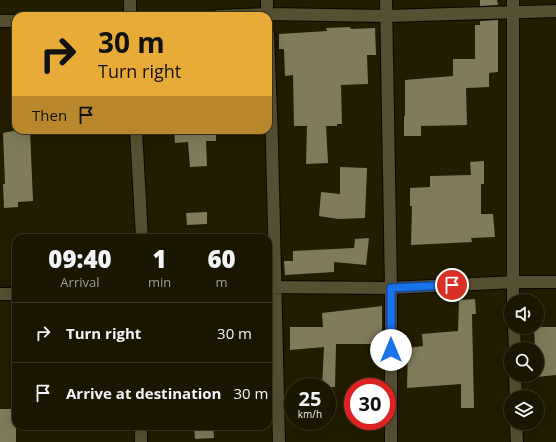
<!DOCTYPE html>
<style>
:root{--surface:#1a1601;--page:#231f0b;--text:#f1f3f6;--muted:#9f9f99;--line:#383523}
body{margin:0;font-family:"Open Sans",sans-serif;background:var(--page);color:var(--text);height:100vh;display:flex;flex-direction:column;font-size:15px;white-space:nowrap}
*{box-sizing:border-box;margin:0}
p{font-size:13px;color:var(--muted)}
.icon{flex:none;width:22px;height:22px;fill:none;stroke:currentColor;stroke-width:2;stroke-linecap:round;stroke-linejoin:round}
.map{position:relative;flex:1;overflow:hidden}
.side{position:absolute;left:12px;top:234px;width:260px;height:196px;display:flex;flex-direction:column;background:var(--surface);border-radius:12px;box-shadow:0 4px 16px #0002,0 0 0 1px var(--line)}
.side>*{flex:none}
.top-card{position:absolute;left:12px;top:12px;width:260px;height:122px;border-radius:12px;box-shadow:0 4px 16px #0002,0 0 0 1px var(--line);background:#e9ab38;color:#111;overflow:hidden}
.tools{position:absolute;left:504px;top:294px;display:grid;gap:8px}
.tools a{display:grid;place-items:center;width:40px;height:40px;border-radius:50%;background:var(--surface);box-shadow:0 4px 16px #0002,0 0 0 1px var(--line);font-size:20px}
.speed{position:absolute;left:284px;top:378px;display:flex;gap:8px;font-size:20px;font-weight:700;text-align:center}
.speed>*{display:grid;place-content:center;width:52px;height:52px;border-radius:50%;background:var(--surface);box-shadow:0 4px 16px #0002,0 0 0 1px var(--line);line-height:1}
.speed small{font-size:10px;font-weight:400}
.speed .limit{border:6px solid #d22;background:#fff;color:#111}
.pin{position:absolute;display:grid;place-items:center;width:34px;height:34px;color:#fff;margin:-17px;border:2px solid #fff;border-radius:50%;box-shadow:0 1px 4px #0007}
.me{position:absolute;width:44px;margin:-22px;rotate:0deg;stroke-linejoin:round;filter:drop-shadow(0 0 3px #0008)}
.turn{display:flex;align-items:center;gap:14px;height:84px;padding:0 20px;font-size:18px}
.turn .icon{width:52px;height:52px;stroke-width:2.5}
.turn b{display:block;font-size:28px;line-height:34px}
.then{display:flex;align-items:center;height:38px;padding:0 20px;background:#0003;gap:8px;font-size:15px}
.eta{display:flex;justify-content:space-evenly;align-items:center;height:68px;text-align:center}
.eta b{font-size:24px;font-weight:800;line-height:28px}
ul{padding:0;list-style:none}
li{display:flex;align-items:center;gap:12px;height:60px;padding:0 20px;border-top:1px solid var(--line)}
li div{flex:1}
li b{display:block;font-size:15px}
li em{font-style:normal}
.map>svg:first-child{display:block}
</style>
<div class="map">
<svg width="556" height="442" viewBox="0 0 556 442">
<rect width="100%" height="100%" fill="#221d01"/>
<path fill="#817b5c" d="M 480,0 L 497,0 L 498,5 L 480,6 Z
M 498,20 L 498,72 L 489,73 L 489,87 L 466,88 L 467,125 L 421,126 L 421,136 L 404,136 L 404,116 L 405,116 L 405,80 L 453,76 L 453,59 L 475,59 L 475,25 L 480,25 L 480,21 Z
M 350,27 L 351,29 L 375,28 L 376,55 L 367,55 L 368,84 L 341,85 L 342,124 L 337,124 L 337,126 L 326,126 L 328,163 L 306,164 L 307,126 L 294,126 L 293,75 L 285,76 L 284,49 L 279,49 L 279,34 L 327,31 L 326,28 Z
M 18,130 L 30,130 L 33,201 L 18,202 L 18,207 L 4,208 L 3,184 L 5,184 L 3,133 Z
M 174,130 L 216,130 L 216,141 L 206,141 L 207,166 L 190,167 L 188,142 L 175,143 Z
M 484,161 L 484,184 L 481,184 L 481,214 L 493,214 L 495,237 L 471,238 L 472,242 L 411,245 L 412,206 L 410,206 L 410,188 L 430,187 L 430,176 L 471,175 L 470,162 Z
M 340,167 L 367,168 L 365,218 L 338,219 L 319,216 L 321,192 L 340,194 Z
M 207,212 L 207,224 L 187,225 L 186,213 Z
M 369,238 L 366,265 L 334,262 L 334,272 L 285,275 L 284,261 L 293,261 L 293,251 L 354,248 L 355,239 Z
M 475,299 L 476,314 L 472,314 L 474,408 L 461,408 L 461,384 L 407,388 L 408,348 L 423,346 L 422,334 L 458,331 L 459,300 Z
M 382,306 L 382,344 L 336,344 L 335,387 L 322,387 L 324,347 L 290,350 L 290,327 L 323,327 L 322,313 Z
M 534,327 L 556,327 L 556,375 L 537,377 L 537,349 L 535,349 Z
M 0,409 L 16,409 L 16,442 L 0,442 Z
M 194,426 L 213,426 L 214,438 L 195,439 Z"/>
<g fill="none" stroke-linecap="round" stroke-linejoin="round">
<defs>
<path id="minor" d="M 130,0 L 130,16
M 267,0 L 267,16
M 386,0 L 391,288 L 391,442
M 513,0 L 513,301
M 217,16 L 267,14 L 387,16 L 556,11
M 0,21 L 16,21
M 268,33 L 272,143 L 279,442
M 136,130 L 142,238
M 268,287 L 391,288 L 513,282 L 556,282
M 0,294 L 16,294
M 514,327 L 515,349
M 515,375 L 516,397
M 516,423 L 517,442
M 141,442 L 141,426"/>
</defs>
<use href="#minor" stroke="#0c0700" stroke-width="14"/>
<use href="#minor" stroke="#565032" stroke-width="12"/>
</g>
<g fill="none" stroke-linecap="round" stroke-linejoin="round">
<defs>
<path id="route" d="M 391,350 L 391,288 L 452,285"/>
</defs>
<use href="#route" stroke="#114b97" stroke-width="10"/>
<use href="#route" stroke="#1a73e8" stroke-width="7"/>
</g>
</svg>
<div class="tools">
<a><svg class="icon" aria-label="sound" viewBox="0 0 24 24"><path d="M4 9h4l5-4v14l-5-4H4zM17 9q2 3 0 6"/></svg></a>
<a><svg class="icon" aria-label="search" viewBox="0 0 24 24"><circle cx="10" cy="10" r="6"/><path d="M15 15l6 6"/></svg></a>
<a><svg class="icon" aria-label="layers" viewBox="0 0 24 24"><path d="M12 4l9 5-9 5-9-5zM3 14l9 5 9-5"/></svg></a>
</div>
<div class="speed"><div>25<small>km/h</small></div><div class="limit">30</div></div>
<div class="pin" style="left:452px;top:285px;background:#d93025"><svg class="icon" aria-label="arrive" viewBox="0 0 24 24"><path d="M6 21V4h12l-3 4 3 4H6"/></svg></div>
<svg class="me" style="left:391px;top:350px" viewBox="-20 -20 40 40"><circle r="19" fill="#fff"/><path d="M0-13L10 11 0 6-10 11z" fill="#1a73e8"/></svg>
<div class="top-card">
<div class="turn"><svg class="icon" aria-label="right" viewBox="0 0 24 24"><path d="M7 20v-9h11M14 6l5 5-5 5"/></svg><div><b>30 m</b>Turn right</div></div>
<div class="then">Then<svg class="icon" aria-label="arrive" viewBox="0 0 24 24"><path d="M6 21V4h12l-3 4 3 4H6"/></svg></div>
</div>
<section class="side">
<div class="eta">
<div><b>09:40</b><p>Arrival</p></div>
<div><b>1</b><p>min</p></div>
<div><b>60</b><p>m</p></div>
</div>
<ul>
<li><svg class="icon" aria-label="right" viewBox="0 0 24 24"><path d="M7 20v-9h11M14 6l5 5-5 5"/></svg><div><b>Turn right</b></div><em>30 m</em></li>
<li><svg class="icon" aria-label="arrive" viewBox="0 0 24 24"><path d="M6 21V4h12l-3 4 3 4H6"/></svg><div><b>Arrive at destination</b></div><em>30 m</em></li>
</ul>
</section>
</div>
